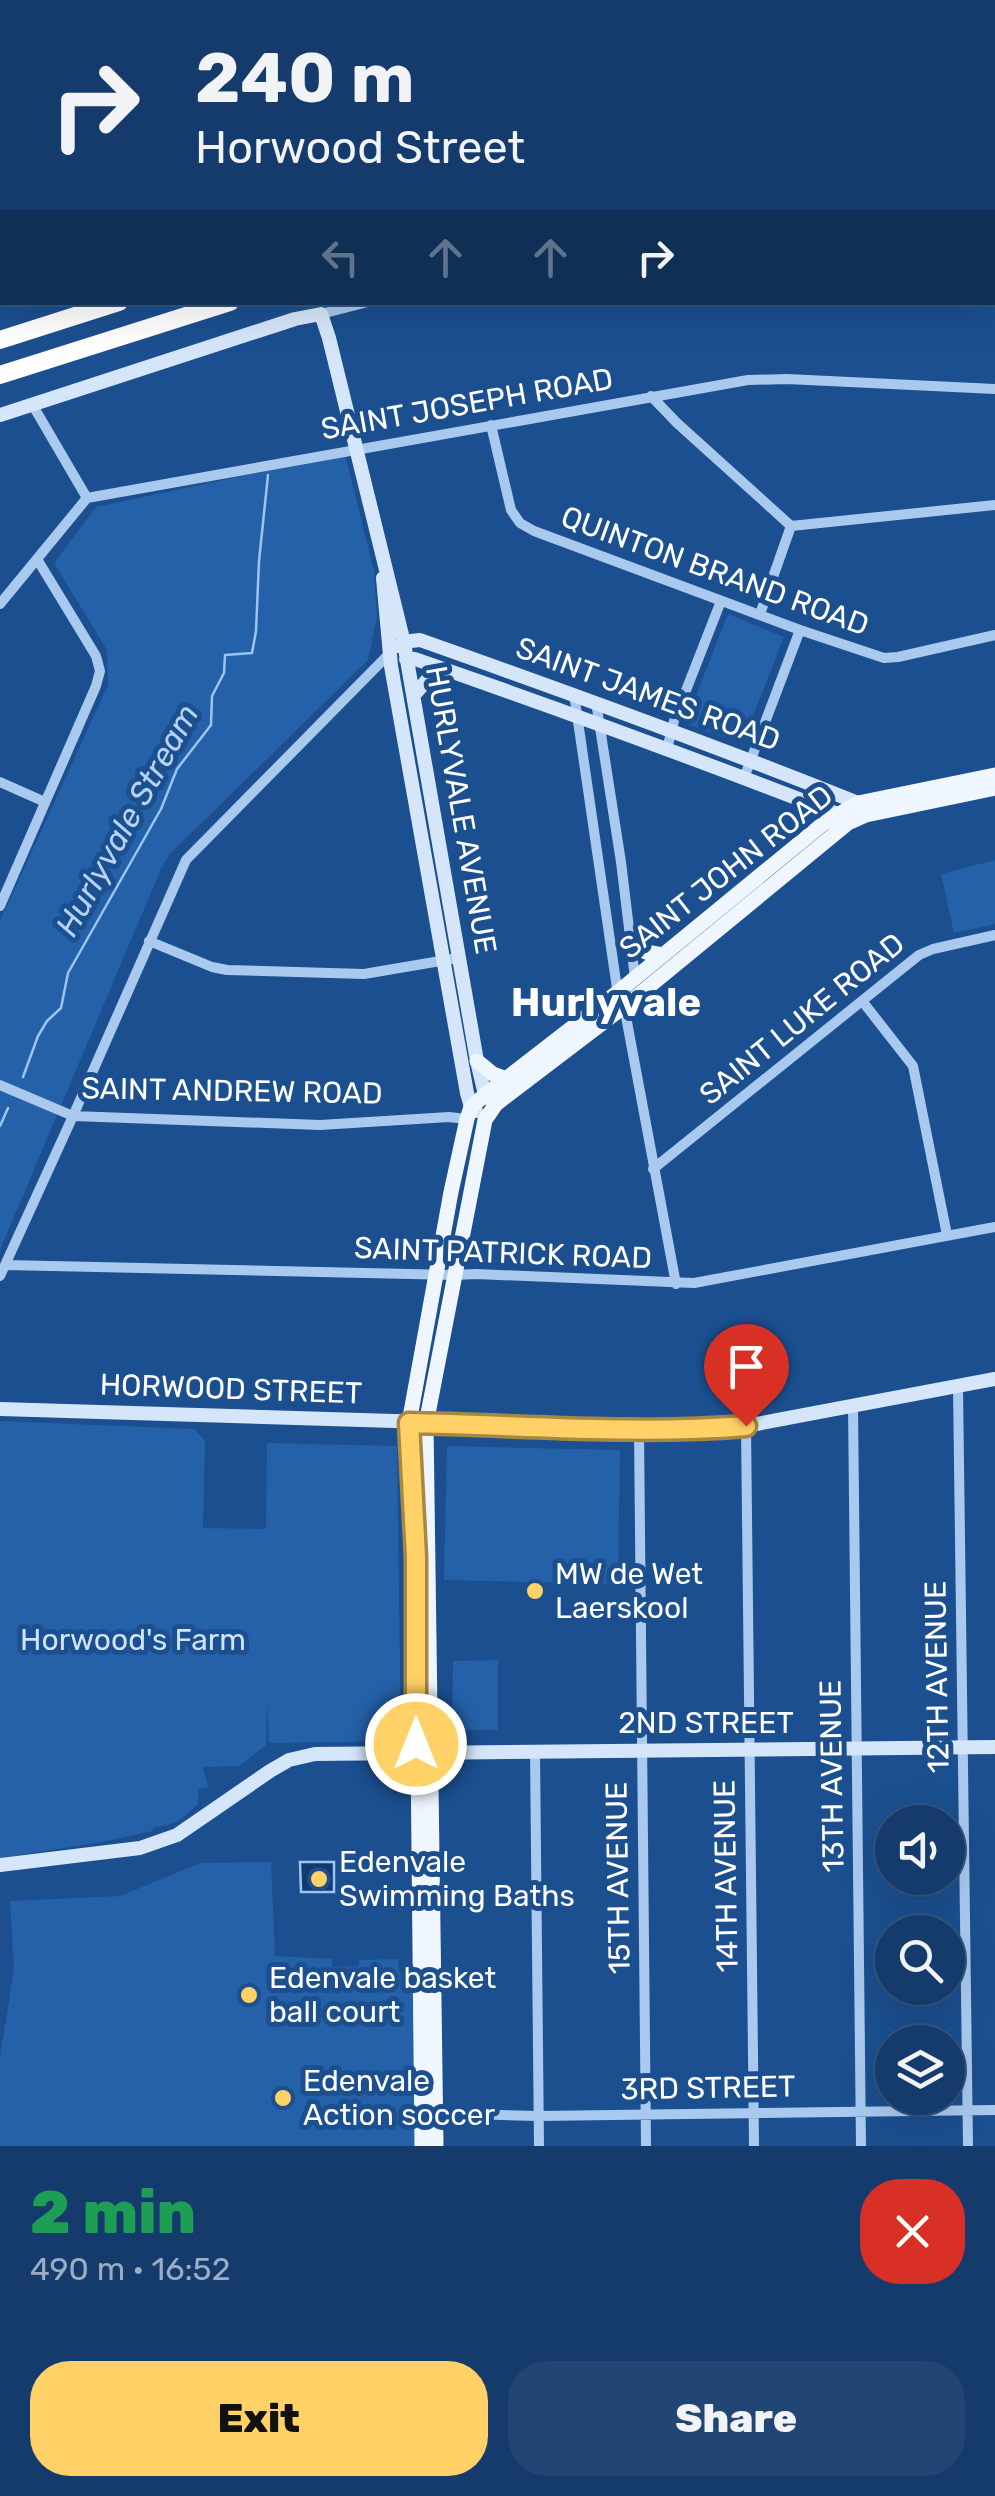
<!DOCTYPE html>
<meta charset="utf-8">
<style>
:root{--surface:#143b6b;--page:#214673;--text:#f1f3f6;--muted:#9dadc1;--line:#33557e;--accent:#ffd166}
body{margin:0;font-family:Rubik,sans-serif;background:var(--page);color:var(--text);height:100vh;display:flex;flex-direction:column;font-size:38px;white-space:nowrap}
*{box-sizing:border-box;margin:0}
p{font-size:32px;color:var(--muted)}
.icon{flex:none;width:55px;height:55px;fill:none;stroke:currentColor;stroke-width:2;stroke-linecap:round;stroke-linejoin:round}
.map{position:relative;height:2146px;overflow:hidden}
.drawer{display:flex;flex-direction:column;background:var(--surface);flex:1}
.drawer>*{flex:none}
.banner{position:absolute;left:0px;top:0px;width:995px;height:305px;box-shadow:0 10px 40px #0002,0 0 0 2px var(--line);background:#143b6b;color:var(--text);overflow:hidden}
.buttons{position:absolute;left:875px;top:1805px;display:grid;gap:20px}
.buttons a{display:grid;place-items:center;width:90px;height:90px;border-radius:50%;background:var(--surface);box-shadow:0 10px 40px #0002,0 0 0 2px var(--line);font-size:50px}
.pin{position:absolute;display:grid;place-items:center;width:85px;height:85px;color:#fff;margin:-102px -42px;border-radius:50% 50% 50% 0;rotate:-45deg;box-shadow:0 0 10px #0007}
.pin .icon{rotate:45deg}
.me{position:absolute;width:110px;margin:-55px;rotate:0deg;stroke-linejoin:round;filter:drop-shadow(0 0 8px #0008)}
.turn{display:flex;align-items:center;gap:35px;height:210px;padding:0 30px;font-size:45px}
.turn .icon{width:130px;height:130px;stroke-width:2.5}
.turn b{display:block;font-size:70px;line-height:85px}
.lanes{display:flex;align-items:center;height:95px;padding:0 30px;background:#0003;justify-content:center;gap:50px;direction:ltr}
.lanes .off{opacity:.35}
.round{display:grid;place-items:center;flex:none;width:105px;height:105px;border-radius:40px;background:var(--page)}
.overview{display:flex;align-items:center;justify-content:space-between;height:170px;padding:0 30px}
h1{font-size:60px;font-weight:800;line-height:75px;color:#1e9e55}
.cta{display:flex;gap:20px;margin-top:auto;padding:20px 30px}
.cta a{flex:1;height:115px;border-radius:40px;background:var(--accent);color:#111;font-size:40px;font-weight:800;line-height:115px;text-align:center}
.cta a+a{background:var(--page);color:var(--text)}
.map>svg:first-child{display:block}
</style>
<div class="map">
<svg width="995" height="2146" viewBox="0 0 995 2146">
<rect width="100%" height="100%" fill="#1b4f8f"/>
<path fill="#2461a8" d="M 345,454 L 374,571 L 377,616 L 368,660 L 169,855 L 161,869 L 0,1250 L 0,921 L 108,685 L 107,650 L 54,563 L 96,507 Z
M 728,614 L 784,637 L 742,744 L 685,723 Z
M 995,860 L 995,924 L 954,933 L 941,874 Z
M 0,1421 L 194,1429 L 205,1441 L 203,1528 L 266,1529 L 267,1443 L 397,1446 L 401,1741 L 269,1743 L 267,1702 L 266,1745 L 239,1766 L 203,1767 L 208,1787 L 198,1789 L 198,1804 C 182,1818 176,1826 154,1827 L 152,1831 L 102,1842 L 0,1858 Z
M 447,1446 L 620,1450 L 618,1584 L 444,1580 Z
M 498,1660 L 498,1730 L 452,1730 L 453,1661 Z
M 271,1862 L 275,1956 L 332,1959 L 332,1967 L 359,1966 L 359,1960 L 398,1959 L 399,1972 L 408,1972 L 408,1989 L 415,1985 L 415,2146 L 0,2146 L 0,2057 L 14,1969 L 10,1901 L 120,1896 L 201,1863 Z"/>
<path fill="#123a6d" stroke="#9cc4f0" stroke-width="2.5" d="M 300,1862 L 334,1862 L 334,1892 L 301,1892 Z"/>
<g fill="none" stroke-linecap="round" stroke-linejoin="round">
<path stroke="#9cc4f0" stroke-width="2.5" d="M 23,1077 L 38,1036 L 47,1021 L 61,1008 L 68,973 L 161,809 L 177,769 L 211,725 L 212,696 L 224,673 L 225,655 L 252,653 L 256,631 L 259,561 L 268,475
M 0,1126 L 8,1108"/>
<path stroke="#a9c9ee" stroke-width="10" d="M 992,265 L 995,266
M 321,314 L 368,302
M 651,396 L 677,423 L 791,526 L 995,505
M 32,404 L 87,498
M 491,425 L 511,510 L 520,523 L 534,531 L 800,630 L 884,658 L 898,657 L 995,635
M 0,604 L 87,498 L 748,380 L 787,379 L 995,389
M 760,614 L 791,526
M 574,694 L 618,995
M 596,702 L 621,862 L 635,978
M 667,749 L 674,721 L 721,601
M 744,778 L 800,630
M 0,782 L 45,802
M 0,906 L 96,686 L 100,671 L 96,656 L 37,559
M 149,941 L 212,967 L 227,970 L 364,974 L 458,958
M 863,1002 L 913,1066 L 947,1235
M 624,1006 L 676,1284
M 0,1085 L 73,1116 L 320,1125 L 449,1117 L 467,1119
M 653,1169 L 919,955 L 933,949 L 995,935
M 5,1265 L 454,1275 L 476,1274 L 694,1283 L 995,1227
M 0,1276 L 73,1116 L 186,860 L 389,654
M 958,1387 L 968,2146
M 853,1406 L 861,2146
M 746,1426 L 754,2146
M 639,1430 L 646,2146
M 535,1752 L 539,2146
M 431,2113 L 538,2116 L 995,2110"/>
<path stroke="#d6e6fa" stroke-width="14" d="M 623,2 L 623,0
M 0,299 L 2,299
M 0,415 L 295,319 L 321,314 L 329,338 L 404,643 L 477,1061 L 485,1095 L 492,1101
M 383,578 L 391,666 L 467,1093 L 471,1107 L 476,1111
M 399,646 L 411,641 L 420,640 C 567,692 714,745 858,803 L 863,810
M 406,659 L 415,659 C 557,708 698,760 838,814 L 844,819
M 414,695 L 428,679 L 447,671
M 0,1409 L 689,1430 L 746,1426 L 995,1379
M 0,1865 L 140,1848 L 177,1835 L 270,1771 L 289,1760 L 315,1754 L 995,1747"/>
<path stroke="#f0f6ff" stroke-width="15" d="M 977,0 L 978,2
M 631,943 L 646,952 L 663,955
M 477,1061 L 493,1074 L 507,1079
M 386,1754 L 404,1765 L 417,1783
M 422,2146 L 416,1557 L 409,1423 L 451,1192 L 467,1119 L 471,1107 L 485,1095 L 618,992 L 824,823 L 858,803 L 995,775
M 436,2146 L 426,1424 L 485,1120 L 496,1104 L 630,1002 L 848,823 L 866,815 L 995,788"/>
<path stroke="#fff" stroke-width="18" d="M 992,74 L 995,74
M 992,124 L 995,124
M 992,154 L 995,154
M 992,218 L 995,218
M 0,340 L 119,302
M 0,375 L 230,302"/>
</g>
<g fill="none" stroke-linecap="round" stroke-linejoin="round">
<defs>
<path id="route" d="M 416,1744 L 416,1557 L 409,1423 C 521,1425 634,1435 746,1426"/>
</defs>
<use href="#route" stroke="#a68842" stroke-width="25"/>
<use href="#route" stroke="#ffd166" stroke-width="18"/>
</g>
<g fill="#ffd166" stroke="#1b4f8f" stroke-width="4">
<circle cx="535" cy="1591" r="10"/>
<circle cx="319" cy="1879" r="10"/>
<circle cx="249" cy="1995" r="10"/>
<circle cx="283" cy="2098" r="10"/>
</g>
<g text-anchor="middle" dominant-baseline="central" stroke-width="10" stroke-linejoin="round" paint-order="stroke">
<g font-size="30" fill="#fff" stroke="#1b4f8f">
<text transform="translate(467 404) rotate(-10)">SAINT JOSEPH ROAD</text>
<text transform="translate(715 571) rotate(20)">QUINTON BRAND ROAD</text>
<text transform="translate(648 694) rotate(20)">SAINT JAMES ROAD</text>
<text transform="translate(461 810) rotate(80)">HURLYVALE AVENUE</text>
<text transform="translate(726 872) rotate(-38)">SAINT JOHN ROAD</text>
<text transform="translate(802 1019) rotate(-39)">SAINT LUKE ROAD</text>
<text transform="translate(232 1091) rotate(1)">SAINT ANDREW ROAD</text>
<text transform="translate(503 1253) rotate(2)">SAINT PATRICK ROAD</text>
<text transform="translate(231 1389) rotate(2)">HORWOOD STREET</text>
<text transform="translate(937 1677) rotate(-91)">12TH AVENUE</text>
<text x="706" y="1723">2ND STREET</text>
<text transform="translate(832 1776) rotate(-91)">13TH AVENUE</text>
<text transform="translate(726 1876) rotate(-91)">14TH AVENUE</text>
<text transform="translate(618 1878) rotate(-91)">15TH AVENUE</text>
<text transform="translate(708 2088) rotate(-1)">3RD STREET</text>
</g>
<g font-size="30" fill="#fff" stroke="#1b4f8f" text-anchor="start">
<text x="555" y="1574">MW de Wet<tspan x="555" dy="34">Laerskool</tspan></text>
<text x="339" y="1862">Edenvale<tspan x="339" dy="34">Swimming Baths</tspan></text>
<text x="269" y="1978">Edenvale basket<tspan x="269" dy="34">ball court</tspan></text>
<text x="303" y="2081">Edenvale<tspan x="303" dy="34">Action soccer</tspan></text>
</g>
<g font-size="30" fill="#cfe3fa" stroke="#1b4f8f">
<text x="133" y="1640">Horwood's Farm</text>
</g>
<g font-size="32" font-style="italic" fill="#b5d3f5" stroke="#1b4f8f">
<text transform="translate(127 820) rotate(-61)">Hurlyvale Stream</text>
</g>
<g font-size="40" font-weight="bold" fill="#fff" stroke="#1b4f8f">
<text x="606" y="1002">Hurlyvale</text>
</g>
</g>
</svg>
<div class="buttons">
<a><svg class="icon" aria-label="sound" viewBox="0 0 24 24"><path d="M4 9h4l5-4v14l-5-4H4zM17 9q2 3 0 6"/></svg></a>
<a><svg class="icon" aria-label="search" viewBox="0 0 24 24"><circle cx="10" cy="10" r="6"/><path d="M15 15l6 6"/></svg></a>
<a><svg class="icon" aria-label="layers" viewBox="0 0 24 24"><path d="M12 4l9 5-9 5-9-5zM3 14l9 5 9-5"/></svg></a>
</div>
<div class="pin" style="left:746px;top:1426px;background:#d93025"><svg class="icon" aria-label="arrive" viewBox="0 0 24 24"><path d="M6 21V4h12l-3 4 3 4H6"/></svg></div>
<svg class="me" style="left:416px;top:1744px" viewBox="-20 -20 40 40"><circle r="17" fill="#ffd166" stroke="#fff" stroke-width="3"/><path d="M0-11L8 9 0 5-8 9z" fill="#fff"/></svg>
<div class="banner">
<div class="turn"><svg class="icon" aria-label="right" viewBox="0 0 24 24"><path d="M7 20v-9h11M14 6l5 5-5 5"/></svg><div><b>240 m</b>Horwood Street</div></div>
<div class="lanes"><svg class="icon off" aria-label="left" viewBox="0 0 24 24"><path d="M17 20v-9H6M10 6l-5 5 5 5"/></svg><svg class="icon off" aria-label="ahead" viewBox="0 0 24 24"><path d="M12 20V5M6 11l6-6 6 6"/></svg><svg class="icon off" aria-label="ahead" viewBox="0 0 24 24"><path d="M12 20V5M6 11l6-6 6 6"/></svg><svg class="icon" aria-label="right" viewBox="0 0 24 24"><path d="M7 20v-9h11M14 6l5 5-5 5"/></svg></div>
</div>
</div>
<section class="drawer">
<div class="overview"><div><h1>2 min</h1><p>490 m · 16:52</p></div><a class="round" style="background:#d93025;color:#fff"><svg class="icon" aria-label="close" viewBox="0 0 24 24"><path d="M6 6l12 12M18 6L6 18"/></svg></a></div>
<div class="cta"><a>Exit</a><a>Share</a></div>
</section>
